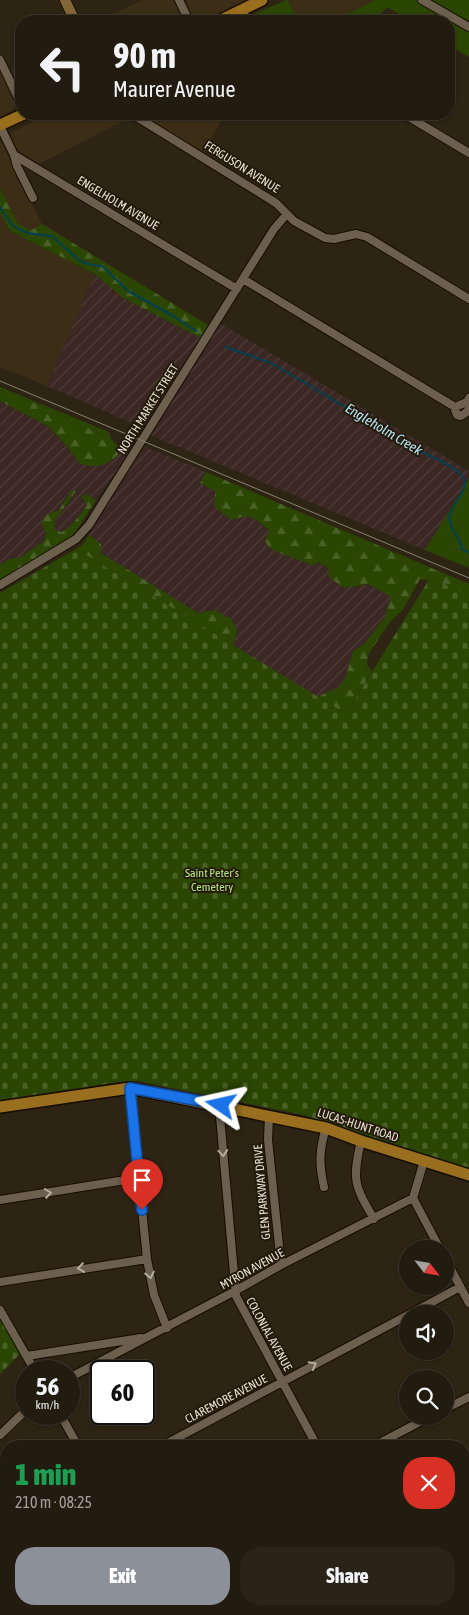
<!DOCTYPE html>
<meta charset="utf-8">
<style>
:root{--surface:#221b0f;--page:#2a2418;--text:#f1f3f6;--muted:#a2a19e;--line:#3f392f;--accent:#8c9099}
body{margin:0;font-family:"Asap Condensed",sans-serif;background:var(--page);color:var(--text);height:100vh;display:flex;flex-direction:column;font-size:19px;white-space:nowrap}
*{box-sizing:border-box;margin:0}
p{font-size:16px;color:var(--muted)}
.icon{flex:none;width:28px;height:28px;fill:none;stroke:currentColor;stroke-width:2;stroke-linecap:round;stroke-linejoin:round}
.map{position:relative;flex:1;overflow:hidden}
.details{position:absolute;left:0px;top:1440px;width:470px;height:175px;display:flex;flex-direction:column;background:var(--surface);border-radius:20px 20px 0 0;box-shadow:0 1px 4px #0004,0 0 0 1px var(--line)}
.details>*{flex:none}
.banner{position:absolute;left:15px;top:15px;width:440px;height:105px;border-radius:20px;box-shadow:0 1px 4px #0004,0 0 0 1px var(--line);background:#221b0f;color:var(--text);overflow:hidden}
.needle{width:32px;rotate:121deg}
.controls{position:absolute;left:399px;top:1240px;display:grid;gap:10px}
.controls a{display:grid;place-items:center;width:55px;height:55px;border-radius:50%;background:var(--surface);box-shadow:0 1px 4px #0004,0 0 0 1px var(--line);font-size:25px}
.speed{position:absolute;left:15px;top:1360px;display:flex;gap:10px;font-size:25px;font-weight:700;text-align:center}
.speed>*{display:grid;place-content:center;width:65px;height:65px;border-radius:50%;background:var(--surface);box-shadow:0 1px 4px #0004,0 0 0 1px var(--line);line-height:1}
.speed small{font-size:12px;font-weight:400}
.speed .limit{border:2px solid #111;border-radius:8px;background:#fff;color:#111}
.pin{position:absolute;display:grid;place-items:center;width:42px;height:42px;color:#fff;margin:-51px -21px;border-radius:50% 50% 50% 0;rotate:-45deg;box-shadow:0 0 5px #0007}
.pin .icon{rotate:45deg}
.me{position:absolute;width:55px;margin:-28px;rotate:281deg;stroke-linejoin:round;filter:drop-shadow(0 0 4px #0008)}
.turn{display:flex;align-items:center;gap:18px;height:105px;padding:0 15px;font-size:22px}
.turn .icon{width:65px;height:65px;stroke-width:2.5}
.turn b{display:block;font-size:35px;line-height:42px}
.round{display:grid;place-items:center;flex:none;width:52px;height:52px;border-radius:20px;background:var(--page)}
.overview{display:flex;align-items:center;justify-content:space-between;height:85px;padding:0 15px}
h1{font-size:30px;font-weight:800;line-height:38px;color:#1e9e55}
.action{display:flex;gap:10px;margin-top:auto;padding:10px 15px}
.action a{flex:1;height:58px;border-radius:20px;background:var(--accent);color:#fff;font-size:20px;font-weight:800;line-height:58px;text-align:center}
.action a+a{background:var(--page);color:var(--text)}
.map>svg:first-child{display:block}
</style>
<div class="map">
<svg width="469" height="1615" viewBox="0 0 469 1615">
<defs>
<pattern id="industrial-furrows" width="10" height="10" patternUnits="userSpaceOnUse" patternTransform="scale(1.25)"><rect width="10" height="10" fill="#3b2724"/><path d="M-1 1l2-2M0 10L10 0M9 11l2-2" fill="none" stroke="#4e3c39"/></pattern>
<pattern id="forest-firs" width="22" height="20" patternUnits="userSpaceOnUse" patternTransform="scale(1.25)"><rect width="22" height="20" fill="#2a4602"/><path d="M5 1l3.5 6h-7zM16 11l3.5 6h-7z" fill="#496026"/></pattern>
<pattern id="cemetery-stones" width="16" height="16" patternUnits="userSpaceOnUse" patternTransform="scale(1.25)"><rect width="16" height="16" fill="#2a4602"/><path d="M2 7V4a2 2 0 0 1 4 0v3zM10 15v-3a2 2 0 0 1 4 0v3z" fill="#496026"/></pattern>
</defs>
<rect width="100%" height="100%" fill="#2e2414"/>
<path fill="#3b2d16" d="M 142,0 L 174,0 L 184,21 L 98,21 Z
M 186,0 L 249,0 L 204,21 L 195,21 L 193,19 Z
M 288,0 L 375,0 L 332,21 L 298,21 Z
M 21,66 L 21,94 L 11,71 Z
M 0,67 L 16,101 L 16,105 L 12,111 L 0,117 Z
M 50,114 L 123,114 L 129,118 L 39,164 L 19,151 L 11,140 L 10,133 Z
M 137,114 L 226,114 L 201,153 Z
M 0,141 L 1,141 L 42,224 L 31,230 L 18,224 L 0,189 Z
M 0,213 L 10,231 L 95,274 L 47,386 L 0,367 Z"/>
<path fill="url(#industrial-furrows)" d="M 95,274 L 123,298 L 201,338 L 143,428 L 47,386 Z
M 220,323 L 469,471 L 469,478 L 425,550 L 150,435 Z
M 0,401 L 48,426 L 66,445 L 80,464 L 114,460 L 122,450 L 129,453 L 96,500 L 86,494 L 83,501 L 87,505 L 69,528 L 62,532 L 55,530 L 54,522 L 72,498 L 67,495 L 58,511 L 48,514 L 44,541 L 21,557 L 9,559 L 0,565 Z
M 144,446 L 206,472 L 200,483 L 215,491 L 244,516 L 253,518 L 269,531 L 357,587 L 368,584 L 392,597 L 385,617 L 364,644 L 353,651 L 345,679 L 337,689 L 327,692 L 318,697 L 233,645 L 237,630 L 215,610 L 198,613 L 101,553 L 89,535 Z"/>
<path fill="#2a4602" d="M 286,0 L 288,0 L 298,21 L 258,21 L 256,20 L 254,14 Z
M 375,0 L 469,0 L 469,57 L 449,45 L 449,21 L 411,21 L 387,7 L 375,21 L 332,21 Z
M 0,387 L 109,432 L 111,439 L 40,405 L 0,390 Z
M 469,478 L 469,568 L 425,550 Z"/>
<path fill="url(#forest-firs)" d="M 0,189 L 18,224 L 31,230 L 42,224 L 208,325 L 201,338 L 123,298 L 95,274 L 10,231 L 0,213 Z
M 0,390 L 40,405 L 111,439 L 122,450 C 109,466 99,468 80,464 L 66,445 L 48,426 L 0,401 Z
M 206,472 L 469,584 L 469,601 L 429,580 L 420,579 L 402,611 L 389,623 L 368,655 L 367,665 L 372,671 L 346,714 L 318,697 L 327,692 L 337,689 L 345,679 L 353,651 L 364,644 L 385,617 L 391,597 L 368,584 L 344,588 L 329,577 L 328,568 L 319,562 L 312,565 L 272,550 L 265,542 L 269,530 C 253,518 252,513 232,520 L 215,507 L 215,491 L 200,483 Z
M 72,490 L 76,491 L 54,522 L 55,530 L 62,532 C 73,525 79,516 87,505 L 81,496 L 86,494 L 96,500 L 74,534 L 65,542 L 0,580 L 0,565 L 9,559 L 21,557 L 44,541 L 46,533 L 41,522 L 48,514 L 58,511 Z
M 89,535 L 101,544 L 101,553 L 198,613 L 215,610 L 231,619 L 237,630 L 233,645 L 76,549 L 83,544 Z"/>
<path fill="url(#cemetery-stones)" d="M 76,549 L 346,714 L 430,578 L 469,594 L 469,1169 L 304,1115 L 138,1081 L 126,1081 L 0,1100 L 0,593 Z
M 0,1316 L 21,1353 L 0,1374 Z"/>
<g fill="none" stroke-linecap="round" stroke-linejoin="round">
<path stroke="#024051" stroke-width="2" d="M 0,207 C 3,211 6,216 9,221 C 20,235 36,234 52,236 L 80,261 L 88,264 L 102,266 L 128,291 L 175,317 L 196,331
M 226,347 L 271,363 L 283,370 C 311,386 338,403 366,420 C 384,431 403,443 422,452 C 433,457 459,468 464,479 C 468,491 453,503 450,514 C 446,528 461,535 462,549 L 469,553"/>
<defs>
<path id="street" d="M 179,0 L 189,21
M 422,0 L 469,27
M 238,12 L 253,21
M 0,60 L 21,104
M 132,114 L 276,203 L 294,221 L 325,238 L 334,239 L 356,234 L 367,237 L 469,299
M 404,114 L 469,153
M 0,126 L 14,155 L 237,289
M 14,155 L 17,166 L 33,198
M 243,279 L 455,407 L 467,402 L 469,398
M 454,407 L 457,415 L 461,416 L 468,411 L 469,407 L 467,402
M 0,585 L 76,539 L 89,525 L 274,229 L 286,215
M 130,1088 L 147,1259 L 154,1295 L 167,1328
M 219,1105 L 236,1296 L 317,1446
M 269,1116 L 268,1140 L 281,1265
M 361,1141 C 352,1180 354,1185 374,1219
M 324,1187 C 319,1165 319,1150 326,1128
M 413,1198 L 440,1249
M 0,1200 L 138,1178
M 445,1258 L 469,1303
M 0,1282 L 147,1259
M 0,1310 L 35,1371
M 410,1314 L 460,1287
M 27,1356 L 141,1338
M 69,1378 L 235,1291 L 281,1265 L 413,1198 L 424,1161
M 445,1409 L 469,1397
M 60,1414 L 78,1446
M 0,1435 L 26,1410
M 162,1446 L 408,1315
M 374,1446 L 431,1416
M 0,1483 L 6,1493
M 464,1514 L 469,1511
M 72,1609 L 76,1615
M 170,1609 L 174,1615
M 403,1609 L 406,1615
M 277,1615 L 289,1609"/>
<path id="secondary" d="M 65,0 L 75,21"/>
<path id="primary" d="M 219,21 L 262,0
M 0,125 L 24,114
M 0,1107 L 130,1088 L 326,1128 L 361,1141 L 469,1175"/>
</defs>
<use href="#street" stroke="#160d01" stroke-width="10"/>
<use href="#secondary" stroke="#160d01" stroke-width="12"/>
<use href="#primary" stroke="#160d01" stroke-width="14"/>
<use href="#street" stroke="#6c5f4e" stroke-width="8"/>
<use href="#secondary" stroke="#836637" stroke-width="10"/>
<use href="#primary" stroke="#9a6e1f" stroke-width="11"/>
<path stroke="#8b8275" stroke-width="1" d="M 0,381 L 469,578"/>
</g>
<defs><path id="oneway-chevron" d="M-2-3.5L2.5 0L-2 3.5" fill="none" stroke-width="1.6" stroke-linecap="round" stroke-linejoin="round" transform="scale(1.25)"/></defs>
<g stroke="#b5ac9f">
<use href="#oneway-chevron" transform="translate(223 1153) rotate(85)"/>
<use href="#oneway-chevron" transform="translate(48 1193) rotate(-9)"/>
<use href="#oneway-chevron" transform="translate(81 1268) rotate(172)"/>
<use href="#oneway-chevron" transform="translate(150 1275) rotate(78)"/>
<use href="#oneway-chevron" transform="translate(313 1365) rotate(-28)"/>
</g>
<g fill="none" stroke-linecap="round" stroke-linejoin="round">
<defs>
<path id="route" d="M 142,1210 L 130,1088 L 221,1105"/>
</defs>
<use href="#route" stroke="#114b97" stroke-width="12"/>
<use href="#route" stroke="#1a73e8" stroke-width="9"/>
</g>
<g text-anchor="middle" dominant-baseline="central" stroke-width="4" stroke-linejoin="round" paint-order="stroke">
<g font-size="12" fill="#e6dfd5" stroke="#241a0a">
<text transform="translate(242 167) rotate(32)">FERGUSON AVENUE</text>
<text transform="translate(118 203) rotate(31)">ENGELHOLM AVENUE</text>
<text transform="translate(148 409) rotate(-58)">NORTH MARKET STREET</text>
<text transform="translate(358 1125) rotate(18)">LUCAS-HUNT ROAD</text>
<text transform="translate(262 1192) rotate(-95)">GLEN PARKWAY DRIVE</text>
<text transform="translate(252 1269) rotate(-29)">MYRON AVENUE</text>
<text transform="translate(269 1334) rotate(61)">COLONIAL AVENUE</text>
<text transform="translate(226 1399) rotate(-28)">CLAREMORE AVENUE</text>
</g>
<g font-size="12" fill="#b4e685" stroke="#241a0a">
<text x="212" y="873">Saint Peter's<tspan x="212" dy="14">Cemetery</tspan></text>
</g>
<g font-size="14" font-style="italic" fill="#b6e4f7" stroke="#241a0a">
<text transform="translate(384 429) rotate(31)">Engleholm Creek</text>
</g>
</g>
</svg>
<div class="controls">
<a><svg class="needle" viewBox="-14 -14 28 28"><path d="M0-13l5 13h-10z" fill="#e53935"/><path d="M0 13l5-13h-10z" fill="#a2a19e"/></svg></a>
<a><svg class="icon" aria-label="sound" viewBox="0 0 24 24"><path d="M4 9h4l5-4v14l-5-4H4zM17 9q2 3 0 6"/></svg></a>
<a><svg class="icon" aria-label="search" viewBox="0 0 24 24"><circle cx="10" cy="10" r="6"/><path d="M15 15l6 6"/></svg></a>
</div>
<div class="speed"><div>56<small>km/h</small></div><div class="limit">60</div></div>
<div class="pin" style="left:142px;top:1210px;background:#d93025"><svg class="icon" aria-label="arrive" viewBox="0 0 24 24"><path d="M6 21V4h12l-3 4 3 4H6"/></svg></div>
<svg class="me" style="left:221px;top:1105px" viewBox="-20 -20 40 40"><path d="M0-17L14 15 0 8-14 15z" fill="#1a73e8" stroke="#fff" stroke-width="4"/></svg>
<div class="banner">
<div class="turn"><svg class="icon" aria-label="left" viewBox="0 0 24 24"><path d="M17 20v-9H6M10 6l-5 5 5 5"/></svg><div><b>90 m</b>Maurer Avenue</div></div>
</div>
<section class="details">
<div class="overview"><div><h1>1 min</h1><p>210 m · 08:25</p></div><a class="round" style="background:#d93025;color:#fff"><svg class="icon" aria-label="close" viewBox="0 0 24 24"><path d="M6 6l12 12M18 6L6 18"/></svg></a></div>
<div class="action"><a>Exit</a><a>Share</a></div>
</section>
</div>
